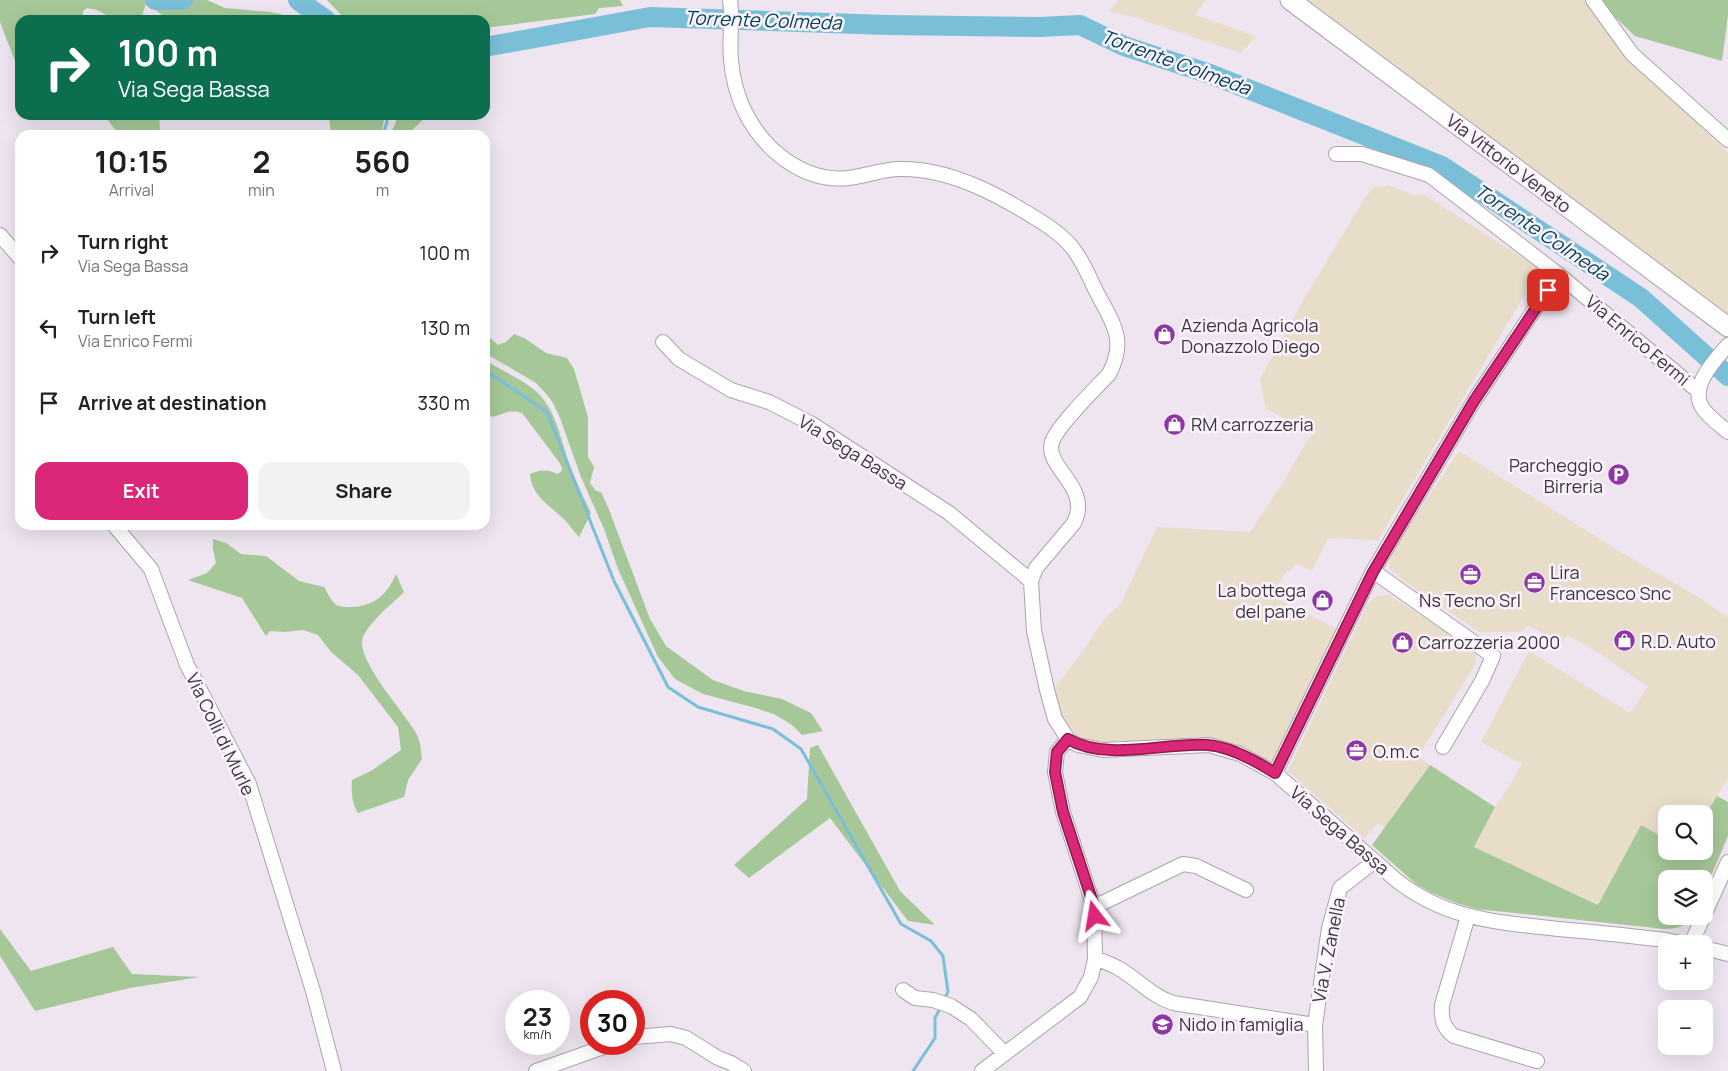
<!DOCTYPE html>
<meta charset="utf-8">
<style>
:root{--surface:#fff;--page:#f2f2f2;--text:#202124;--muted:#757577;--accent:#db2777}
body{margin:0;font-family:Manrope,sans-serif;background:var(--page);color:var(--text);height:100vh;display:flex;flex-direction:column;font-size:19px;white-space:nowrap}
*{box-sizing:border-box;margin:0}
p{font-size:16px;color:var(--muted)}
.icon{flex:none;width:28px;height:28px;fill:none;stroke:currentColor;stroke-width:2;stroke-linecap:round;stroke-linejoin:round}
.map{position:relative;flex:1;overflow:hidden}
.details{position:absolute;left:15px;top:130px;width:475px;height:400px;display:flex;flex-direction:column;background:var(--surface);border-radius:15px;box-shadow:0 5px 20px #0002}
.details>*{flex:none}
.banner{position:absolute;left:15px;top:15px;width:475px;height:105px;border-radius:15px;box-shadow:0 5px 20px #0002;background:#0b6e4f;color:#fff;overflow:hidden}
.tools{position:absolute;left:1658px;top:805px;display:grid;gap:10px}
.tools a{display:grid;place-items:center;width:55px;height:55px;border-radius:10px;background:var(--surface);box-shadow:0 5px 20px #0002;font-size:25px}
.speed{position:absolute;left:505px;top:990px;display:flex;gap:10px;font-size:25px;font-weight:700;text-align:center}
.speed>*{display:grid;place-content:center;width:65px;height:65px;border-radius:50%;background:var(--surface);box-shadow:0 5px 20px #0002;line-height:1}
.speed small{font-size:12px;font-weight:400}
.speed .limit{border:8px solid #d22;background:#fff;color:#111}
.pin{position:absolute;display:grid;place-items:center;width:42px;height:42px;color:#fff;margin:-21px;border-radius:10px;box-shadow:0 2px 8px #0006}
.me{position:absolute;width:55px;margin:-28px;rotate:346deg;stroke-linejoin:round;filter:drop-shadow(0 0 4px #0008)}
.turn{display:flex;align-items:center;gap:18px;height:105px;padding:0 20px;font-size:22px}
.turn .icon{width:65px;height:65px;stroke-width:2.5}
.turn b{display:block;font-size:35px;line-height:42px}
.eta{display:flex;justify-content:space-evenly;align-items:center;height:85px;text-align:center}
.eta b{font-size:30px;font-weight:700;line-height:35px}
.action{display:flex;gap:10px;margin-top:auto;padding:10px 20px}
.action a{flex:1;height:58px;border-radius:15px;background:var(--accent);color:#fff;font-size:20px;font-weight:700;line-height:58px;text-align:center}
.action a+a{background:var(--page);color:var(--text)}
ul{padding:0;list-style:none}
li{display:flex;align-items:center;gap:15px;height:75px;padding:0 20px}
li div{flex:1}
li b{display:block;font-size:19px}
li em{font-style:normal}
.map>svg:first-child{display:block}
</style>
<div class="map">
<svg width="1728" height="1071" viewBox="0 0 1728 1071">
<rect width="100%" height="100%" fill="#eee5f0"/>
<path fill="#e8ddc9" d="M 1118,0 L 1206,0 L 1195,15 L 1256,36 L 1241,53 L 1131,16 L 1107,11 L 1115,5 Z
M 1302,0 L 1593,0 L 1702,128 L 1728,153 L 1728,320 Z
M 1387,185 L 1416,196 L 1423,194 L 1540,269 L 1378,540 L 1328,538 L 1312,571 L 1296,564 L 1290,571 L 1287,571 L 1271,596 L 1337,629 L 1332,645 L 1273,763 L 1269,764 L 1230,747 L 1094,743 L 1083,739 L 1069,728 L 1061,718 L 1053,691 L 1088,644 L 1104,619 L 1121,603 L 1157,527 L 1250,532 L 1284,481 L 1308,439 L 1314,434 L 1266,409 L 1260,379 L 1301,304 L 1366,196 L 1375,186 L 1384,187 Z
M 1459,451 L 1619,551 L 1703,600 L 1728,618 L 1728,779 L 1704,817 L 1704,814 L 1666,814 L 1666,839 L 1641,825 L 1598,905 L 1474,847 L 1495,807 L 1506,791 L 1522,764 L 1481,742 L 1529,651 L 1630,713 L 1648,687 L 1602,655 L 1567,635 L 1561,644 L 1528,625 L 1521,632 L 1479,632 L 1403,580 L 1390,569 L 1390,554 Z
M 1382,595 L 1389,595 L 1471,648 L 1476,655 L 1476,663 L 1418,757 L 1430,765 L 1386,828 L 1377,823 L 1365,839 L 1288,771 L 1367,605 L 1374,597 Z"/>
<path fill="#a6c898" d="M 0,0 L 147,0 L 141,19 L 138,20 L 116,20 L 97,10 L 87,8 L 83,11 L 83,20 L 20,20 L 20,74 L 0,22 Z
M 156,0 L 207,0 L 225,8 L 271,12 L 308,20 L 169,20 L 154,9 Z
M 327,0 L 620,0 L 623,6 L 599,8 L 595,14 L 485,28 L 485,20 L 346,20 Z
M 1597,0 L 1728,0 L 1728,15 L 1722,61 L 1635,36 Z
M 104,115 L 159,115 L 160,130 L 158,135 L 119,135 Z
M 329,115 L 385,115 L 381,135 L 331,135 Z
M 398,115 L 428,115 L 407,135 L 388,135 L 394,127 Z
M 485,333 L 498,345 L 506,342 L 514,334 L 526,339 L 546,353 L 567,358 L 574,369 L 588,417 L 588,457 L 594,467 L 590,483 L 596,491 L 601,492 L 608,507 L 650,619 L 666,646 L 713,680 L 744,691 L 782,699 L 811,713 L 823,731 L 802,735 L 792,725 L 774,714 L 752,707 L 703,694 L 675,679 L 658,657 L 618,569 L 604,529 L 581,477 L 560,418 L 553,403 L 548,396 L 536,383 L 485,353 Z
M 485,360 C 500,370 518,377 532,388 C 555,405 560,437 569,463 C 575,480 583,496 591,513 L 579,537 C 574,532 570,526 566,521 C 552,507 531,496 530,474 C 540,470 547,469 557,474 L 561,472 L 562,468 L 559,462 L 522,413 C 507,409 505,414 492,417 L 485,409 L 485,399 L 489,395 L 485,387 Z
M 213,539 L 226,543 L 241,554 L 266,556 L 299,581 L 324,587 C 327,592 331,600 335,604 C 339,607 345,607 351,607 C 374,606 387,595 396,574 L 404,592 C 392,604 370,621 363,637 C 354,658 405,713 416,733 C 420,740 421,750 422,759 L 408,780 L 404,797 L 358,813 C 352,803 351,792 352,780 L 371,771 L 401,750 L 398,727 L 358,675 L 331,652 L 318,635 L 303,630 L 285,632 L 270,631 L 266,636 L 242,598 L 188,580 L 207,573 L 216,563 L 213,549 Z
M 818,745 L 900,891 L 935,925 L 908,921 L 830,818 L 749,878 L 734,865 L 807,799 L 810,748 Z
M 1430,765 L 1495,807 L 1474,847 L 1598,905 L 1641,825 L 1666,839 L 1666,851 L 1704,851 L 1704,817 L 1717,796 L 1728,802 L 1728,836 L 1704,893 L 1704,879 L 1666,879 L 1666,916 L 1694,916 C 1687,926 1677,929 1664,929 L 1477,909 L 1459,904 L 1432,893 L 1416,884 L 1372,845 Z
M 0,929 L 31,971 L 113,947 L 132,974 L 200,977 L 130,988 L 35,1011 L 0,956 Z"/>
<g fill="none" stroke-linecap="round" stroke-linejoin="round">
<path stroke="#7abfd8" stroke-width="3" d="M 383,135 L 387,122 L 386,115
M 485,370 L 547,412 L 614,581 L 668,687 L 698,707 L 773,729 L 801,749 L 901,924 L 931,941 L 943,956 L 948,992 L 944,999
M 913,1071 L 935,1038 L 935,1018 L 941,1007"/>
<path stroke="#7abfd8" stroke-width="20" d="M 155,0 L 183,0
M 298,0 L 326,20
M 485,47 L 650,17 L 887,25 L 1040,27 L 1080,25 L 1124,46 L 1210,74 L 1442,166 L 1641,298 L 1728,376"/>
<defs>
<path id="street" d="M 730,0 C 733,19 729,40 731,60 C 734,97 750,131 779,155 C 799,171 823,181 848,178 C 866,176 883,169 900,169 C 949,168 997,194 1037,219 C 1050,227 1065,237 1074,250 C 1084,263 1090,279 1097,293 C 1113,323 1127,340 1109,374 C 1096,388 1057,426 1052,442 C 1044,468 1092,486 1074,523 L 1036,568 L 1031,581 L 1034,631 L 1047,690 L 1055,719 L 1068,739 L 1078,745 L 1103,750 L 1209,745 L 1240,754 L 1275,773 L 1396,880 C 1447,920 1497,922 1559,929 C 1595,932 1631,936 1666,940 L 1685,944
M 1593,0 L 1632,54 L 1728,140
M 1336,154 L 1362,154 L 1429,175 L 1558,274 L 1698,391
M 0,235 L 20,258
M 663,342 L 679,359 L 731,390 L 769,402 L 812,424 L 949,513 L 1031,581
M 1728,345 C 1714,361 1687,389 1704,410 C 1711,419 1720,425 1728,432
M 114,525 L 151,569 L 187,665 L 249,784 L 313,991 L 334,1071
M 1373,571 L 1493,656 L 1482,681 L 1443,747
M 1275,773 L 1373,571 L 1474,401 L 1558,274
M 1094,907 L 1183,864 L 1196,866 L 1246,890
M 1468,916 L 1442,1005 C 1441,1018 1443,1028 1454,1036 L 1537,1061
M 1691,944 L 1728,862
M 1704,948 L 1728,954
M 1095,959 C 1130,967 1143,993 1173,1003 L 1315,1025
M 903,990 L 915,998 L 933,1000 L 951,1006 L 971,1019 L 1005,1054
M 634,1037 L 671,1034 L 686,1038 L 718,1058 L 731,1063 L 744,1071
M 536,1071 L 612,1044
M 982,1071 L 1080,997 L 1091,977 L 1095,959 L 1094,907 L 1063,812 L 1055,772 L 1057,752 L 1068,739
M 1316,1071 L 1315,1025 L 1329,928 L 1340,888 L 1375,861"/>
<path id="secondary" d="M 1290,0 L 1728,327"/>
</defs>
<use href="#street" stroke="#aba3ae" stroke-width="16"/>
<use href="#secondary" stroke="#aba3ae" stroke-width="21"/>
<use href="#street" stroke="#fff" stroke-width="14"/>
<use href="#secondary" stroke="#fff" stroke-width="19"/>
</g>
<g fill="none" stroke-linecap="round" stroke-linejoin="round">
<defs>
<path id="route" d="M 1095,916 L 1094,906 L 1063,812 L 1055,772 L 1057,752 L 1068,739 C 1107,762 1165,742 1208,745 C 1231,747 1256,761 1275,773 L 1373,572 L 1474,401 L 1548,290"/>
</defs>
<use href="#route" stroke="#8e194d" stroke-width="12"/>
<use href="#route" stroke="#db2777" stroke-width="9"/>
</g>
<defs>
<symbol id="shop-disc" viewBox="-11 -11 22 22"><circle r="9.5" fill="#8d37a5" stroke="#fbf2fe"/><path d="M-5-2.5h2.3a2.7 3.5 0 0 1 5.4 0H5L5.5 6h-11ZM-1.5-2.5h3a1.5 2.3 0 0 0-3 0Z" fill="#fff"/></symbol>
<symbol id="parking-disc" viewBox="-11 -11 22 22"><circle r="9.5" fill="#8d37a5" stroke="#fbf2fe"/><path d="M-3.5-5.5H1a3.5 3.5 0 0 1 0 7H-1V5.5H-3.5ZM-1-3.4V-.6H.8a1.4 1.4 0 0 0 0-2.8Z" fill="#fff"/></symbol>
<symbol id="office-disc" viewBox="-11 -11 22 22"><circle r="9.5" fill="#8d37a5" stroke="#fbf2fe"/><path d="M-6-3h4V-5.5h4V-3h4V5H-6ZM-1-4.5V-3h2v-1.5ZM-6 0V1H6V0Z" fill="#fff"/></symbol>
<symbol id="school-disc" viewBox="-11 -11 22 22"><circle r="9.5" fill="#8d37a5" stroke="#fbf2fe"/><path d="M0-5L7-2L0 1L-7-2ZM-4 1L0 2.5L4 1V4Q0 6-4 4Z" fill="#fff"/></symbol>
</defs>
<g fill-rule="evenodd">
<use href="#shop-disc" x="1152" y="322" width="25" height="25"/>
<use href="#shop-disc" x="1162" y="412" width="25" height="25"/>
<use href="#parking-disc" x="1606" y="462" width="25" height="25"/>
<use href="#office-disc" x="1458" y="562" width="25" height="25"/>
<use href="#office-disc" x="1522" y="570" width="25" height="25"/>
<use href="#shop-disc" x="1310" y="588" width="25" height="25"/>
<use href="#shop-disc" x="1612" y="628" width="25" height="25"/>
<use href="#shop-disc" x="1390" y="630" width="25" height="25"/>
<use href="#office-disc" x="1344" y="738" width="25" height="25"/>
<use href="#school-disc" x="1150" y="1012" width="25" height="25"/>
</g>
<g text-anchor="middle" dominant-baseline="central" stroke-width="5" stroke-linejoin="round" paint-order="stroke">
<g font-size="18" fill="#3a363b" stroke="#fbf2fe">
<text transform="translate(1509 163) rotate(37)">Via Vittorio Veneto</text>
<text transform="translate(1638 340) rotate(40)">Via Enrico Fermi</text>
<text transform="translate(853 452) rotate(32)">Via Sega Bassa</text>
<text transform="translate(221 734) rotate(64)">Via Colli di Murle</text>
<text transform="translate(1340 830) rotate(41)">Via Sega Bassa</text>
<text transform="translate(1328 950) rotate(-79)">Via V. Zanella</text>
</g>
<g font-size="18" fill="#3a363b" stroke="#fbf2fe" text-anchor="start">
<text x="1181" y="325">Azienda Agricola<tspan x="1181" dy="21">Donazzolo Diego</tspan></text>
<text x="1191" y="424">RM carrozzeria</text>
<text x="1603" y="465" text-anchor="end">Parcheggio<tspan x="1603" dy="21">Birreria</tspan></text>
<text x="1550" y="572">Lira<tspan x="1550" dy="21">Francesco Snc</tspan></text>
<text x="1306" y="590" text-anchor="end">La bottega<tspan x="1306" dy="21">del pane</tspan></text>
<text x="1470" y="600" text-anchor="middle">Ns Tecno Srl</text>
<text x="1641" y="641">R.D. Auto</text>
<text x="1418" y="642">Carrozzeria 2000</text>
<text x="1373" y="751">O.m.c</text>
<text x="1179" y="1024">Nido in famiglia</text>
</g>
<g font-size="19" font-style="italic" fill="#004152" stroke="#fbf2fe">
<text transform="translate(763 20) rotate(2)">Torrente Colmeda</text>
<text transform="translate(1176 62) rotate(20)">Torrente Colmeda</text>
<text transform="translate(1542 232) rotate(34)">Torrente Colmeda</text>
</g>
</g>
</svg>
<div class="tools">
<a><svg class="icon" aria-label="search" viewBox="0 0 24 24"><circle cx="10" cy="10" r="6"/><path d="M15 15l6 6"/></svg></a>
<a><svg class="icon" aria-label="layers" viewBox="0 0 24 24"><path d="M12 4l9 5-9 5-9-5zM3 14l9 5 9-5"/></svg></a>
<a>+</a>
<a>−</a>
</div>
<div class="speed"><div>23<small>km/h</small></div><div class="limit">30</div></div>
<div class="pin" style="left:1548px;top:290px;background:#d93025"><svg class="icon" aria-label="arrive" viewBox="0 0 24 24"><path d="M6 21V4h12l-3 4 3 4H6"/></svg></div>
<svg class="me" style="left:1095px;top:916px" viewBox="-20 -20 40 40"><path d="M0-17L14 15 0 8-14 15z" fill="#db2777" stroke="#fff" stroke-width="4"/></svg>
<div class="banner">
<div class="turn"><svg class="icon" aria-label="right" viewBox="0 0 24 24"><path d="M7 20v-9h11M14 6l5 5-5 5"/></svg><div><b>100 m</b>Via Sega Bassa</div></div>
</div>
<section class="details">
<div class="eta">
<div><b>10:15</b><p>Arrival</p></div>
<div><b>2</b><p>min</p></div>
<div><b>560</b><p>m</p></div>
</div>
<ul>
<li><svg class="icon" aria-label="right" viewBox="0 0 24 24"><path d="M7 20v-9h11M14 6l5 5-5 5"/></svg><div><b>Turn right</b><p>Via Sega Bassa</p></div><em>100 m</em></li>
<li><svg class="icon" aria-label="left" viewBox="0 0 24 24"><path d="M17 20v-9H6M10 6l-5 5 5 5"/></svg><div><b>Turn left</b><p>Via Enrico Fermi</p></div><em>130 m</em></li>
<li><svg class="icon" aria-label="arrive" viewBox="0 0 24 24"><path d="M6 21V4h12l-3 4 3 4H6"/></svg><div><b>Arrive at destination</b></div><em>330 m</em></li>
</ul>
<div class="action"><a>Exit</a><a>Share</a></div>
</section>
</div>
